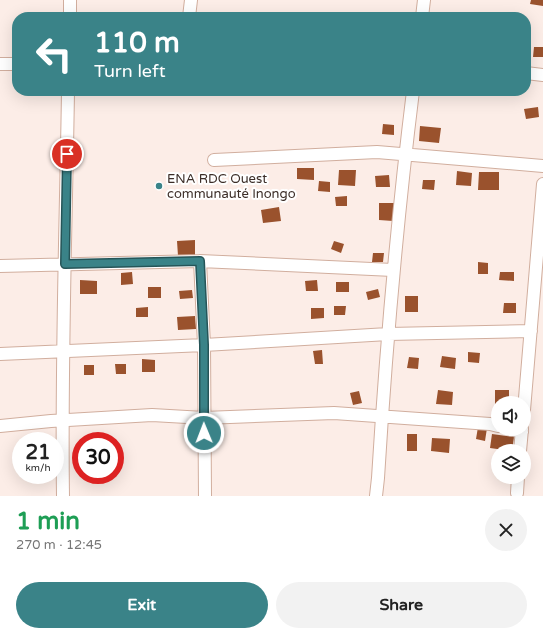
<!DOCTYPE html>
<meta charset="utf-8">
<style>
:root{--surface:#fff;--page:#f2f2f2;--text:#222;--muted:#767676;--accent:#3a8388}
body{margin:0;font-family:"Varela Round",sans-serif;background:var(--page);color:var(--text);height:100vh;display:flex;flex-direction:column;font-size:15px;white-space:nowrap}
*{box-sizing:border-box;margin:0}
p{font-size:13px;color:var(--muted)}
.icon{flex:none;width:22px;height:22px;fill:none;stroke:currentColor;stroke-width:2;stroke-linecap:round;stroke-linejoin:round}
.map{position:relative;height:496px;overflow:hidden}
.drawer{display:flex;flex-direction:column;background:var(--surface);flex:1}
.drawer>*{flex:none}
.hud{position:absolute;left:12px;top:12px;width:519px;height:84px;border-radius:16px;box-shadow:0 4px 16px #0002;background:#3a8388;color:#fff;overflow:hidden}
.buttons{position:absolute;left:491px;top:396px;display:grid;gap:8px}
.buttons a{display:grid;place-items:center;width:40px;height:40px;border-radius:50%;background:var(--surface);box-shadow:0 4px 16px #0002;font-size:20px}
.speed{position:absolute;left:12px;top:432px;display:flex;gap:8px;font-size:20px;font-weight:700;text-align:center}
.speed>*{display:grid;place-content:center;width:52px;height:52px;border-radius:50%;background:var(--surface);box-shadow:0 4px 16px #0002;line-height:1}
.speed small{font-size:10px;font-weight:400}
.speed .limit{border:6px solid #d22;background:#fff;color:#111}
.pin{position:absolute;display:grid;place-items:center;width:34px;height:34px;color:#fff;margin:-17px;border:2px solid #fff;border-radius:50%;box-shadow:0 1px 4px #0007}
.me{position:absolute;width:44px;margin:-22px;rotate:359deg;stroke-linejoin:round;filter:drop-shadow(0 0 3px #0008)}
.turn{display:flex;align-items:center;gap:14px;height:84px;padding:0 16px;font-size:18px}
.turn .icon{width:52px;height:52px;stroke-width:2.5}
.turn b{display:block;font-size:28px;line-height:34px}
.round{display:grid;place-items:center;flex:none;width:42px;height:42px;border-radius:21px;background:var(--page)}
.summary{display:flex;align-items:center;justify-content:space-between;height:68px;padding:0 16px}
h1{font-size:24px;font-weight:700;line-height:30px;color:#1e9e55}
.primary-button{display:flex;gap:8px;margin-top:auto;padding:8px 16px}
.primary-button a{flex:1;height:46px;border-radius:24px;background:var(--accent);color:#fff;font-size:16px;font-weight:700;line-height:46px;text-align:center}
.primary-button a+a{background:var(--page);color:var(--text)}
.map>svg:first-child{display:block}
</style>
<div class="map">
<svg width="543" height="496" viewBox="0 0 543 496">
<rect width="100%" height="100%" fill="#fcede7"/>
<path fill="#9a522d" d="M 531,0 L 543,0 L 543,6 L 530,4 Z
M 534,47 L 543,47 L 543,57 L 533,57 Z
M 538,107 L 539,117 L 526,119 L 524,109 Z
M 383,124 L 394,125 L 394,135 L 382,134 Z
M 420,126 L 441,128 L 439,143 L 419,141 Z
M 297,168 L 314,168 L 314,180 L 297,179 Z
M 339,170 L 356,170 L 355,186 L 338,185 Z
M 457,171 L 472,173 L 471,186 L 456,185 Z
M 479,172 L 499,172 L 499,190 L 478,190 Z
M 389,175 L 390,187 L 376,187 L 375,176 Z
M 423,180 L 435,180 L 434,190 L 422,189 Z
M 319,181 L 330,182 L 330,192 L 318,191 Z
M 347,196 L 347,206 L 336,206 L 335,197 Z
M 379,203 L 394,203 L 393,221 L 379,220 Z
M 279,207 L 281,221 L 263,223 L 261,210 Z
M 195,240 L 195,255 L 178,256 L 177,241 Z
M 334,241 L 344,244 L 341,253 L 331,249 Z
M 373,253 L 384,253 L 383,262 L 372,262 Z
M 478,262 L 488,263 L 488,274 L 478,274 Z
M 132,272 L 133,284 L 121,285 L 121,273 Z
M 500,272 L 514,272 L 514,281 L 499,280 Z
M 80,280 L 97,281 L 97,294 L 80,294 Z
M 317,280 L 318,291 L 306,291 L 305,281 Z
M 336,282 L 349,282 L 349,292 L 336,292 Z
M 148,287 L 161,287 L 161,298 L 148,298 Z
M 378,289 L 380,297 L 368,300 L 366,292 Z
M 192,290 L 193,298 L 180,299 L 179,291 Z
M 405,296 L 418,296 L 418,312 L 405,312 Z
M 504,303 L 516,303 L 516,313 L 503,313 Z
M 334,306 L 346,306 L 345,315 L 334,315 Z
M 148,307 L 148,317 L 136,317 L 136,308 Z
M 311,308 L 324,308 L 324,318 L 311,319 Z
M 195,316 L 196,329 L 178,330 L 177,317 Z
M 322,350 L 323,364 L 315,364 L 313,351 Z
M 468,352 L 480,353 L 479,363 L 468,362 Z
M 442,356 L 456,358 L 455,369 L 440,367 Z
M 409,357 L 419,358 L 418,369 L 407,368 Z
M 142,359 L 155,360 L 155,372 L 142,372 Z
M 115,364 L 126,364 L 126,374 L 116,374 Z
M 84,365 L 94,365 L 94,375 L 84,375 Z
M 438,390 L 453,392 L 452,405 L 436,404 Z
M 495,390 L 509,390 L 509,403 L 498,403 L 498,405 L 495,405 Z
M 359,391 L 362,403 L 353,405 L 350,393 Z
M 478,427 L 487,428 L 485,441 L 476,439 Z
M 407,434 L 417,434 L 417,451 L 407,451 Z
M 492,434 L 514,437 L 512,451 L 490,448 Z
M 432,438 L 450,439 L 449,453 L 431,451 Z"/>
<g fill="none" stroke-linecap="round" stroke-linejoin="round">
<defs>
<path id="minor" d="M 70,17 L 70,0
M 189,17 L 191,0
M 422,17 L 424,0
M 0,64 L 17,64
M 526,73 L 543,75
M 214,160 L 377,152 L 543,166
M 200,261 L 204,345 L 205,496
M 0,266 L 200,261 L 393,270
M 0,354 L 204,345 L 388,334 L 531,331
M 524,410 L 543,184
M 0,426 L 51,421 L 152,415 L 204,418 L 334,413 L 490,424 L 498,426
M 509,429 L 522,432
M 520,451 L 522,429
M 517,493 L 518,477
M 63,496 C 61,361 66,226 68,91
M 376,496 L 378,478 C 386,348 397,220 413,91"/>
</defs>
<use href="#minor" stroke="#d1ae9e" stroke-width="14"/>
<use href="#minor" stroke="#fff" stroke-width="12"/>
</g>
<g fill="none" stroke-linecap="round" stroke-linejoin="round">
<defs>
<path id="route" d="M 67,154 L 65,264 L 200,261 L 204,345 L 204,433"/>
</defs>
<use href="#route" stroke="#265558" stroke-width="10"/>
<use href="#route" stroke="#3a8388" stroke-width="7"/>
</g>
<circle fill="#3a8388" stroke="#fff" stroke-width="1.5" cx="159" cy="186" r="4"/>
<g text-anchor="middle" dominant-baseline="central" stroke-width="4" stroke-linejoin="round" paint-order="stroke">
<g font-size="13" fill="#3c2e28" stroke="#fff" text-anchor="start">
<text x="167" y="179">ENA RDC Ouest<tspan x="167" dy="15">communauté Inongo</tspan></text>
</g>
</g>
</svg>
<div class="buttons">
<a><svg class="icon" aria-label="sound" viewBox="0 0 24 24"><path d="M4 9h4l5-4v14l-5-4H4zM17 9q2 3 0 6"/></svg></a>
<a><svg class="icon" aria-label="layers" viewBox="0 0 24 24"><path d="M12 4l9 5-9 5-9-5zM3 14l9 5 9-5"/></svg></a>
</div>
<div class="speed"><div>21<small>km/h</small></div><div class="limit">30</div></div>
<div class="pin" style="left:67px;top:154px;background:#d93025"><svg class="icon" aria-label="arrive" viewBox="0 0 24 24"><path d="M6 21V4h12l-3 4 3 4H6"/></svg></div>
<svg class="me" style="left:204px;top:433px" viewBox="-20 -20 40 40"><circle r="17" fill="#3a8388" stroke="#fff" stroke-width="3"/><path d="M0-11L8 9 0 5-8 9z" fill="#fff"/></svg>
<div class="hud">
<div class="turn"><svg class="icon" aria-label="left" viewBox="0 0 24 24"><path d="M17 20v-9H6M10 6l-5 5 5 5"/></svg><div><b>110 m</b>Turn left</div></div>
</div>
</div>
<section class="drawer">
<div class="summary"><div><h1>1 min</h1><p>270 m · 12:45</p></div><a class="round"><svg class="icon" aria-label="close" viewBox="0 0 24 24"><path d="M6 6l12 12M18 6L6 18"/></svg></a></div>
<div class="primary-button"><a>Exit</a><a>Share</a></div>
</section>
